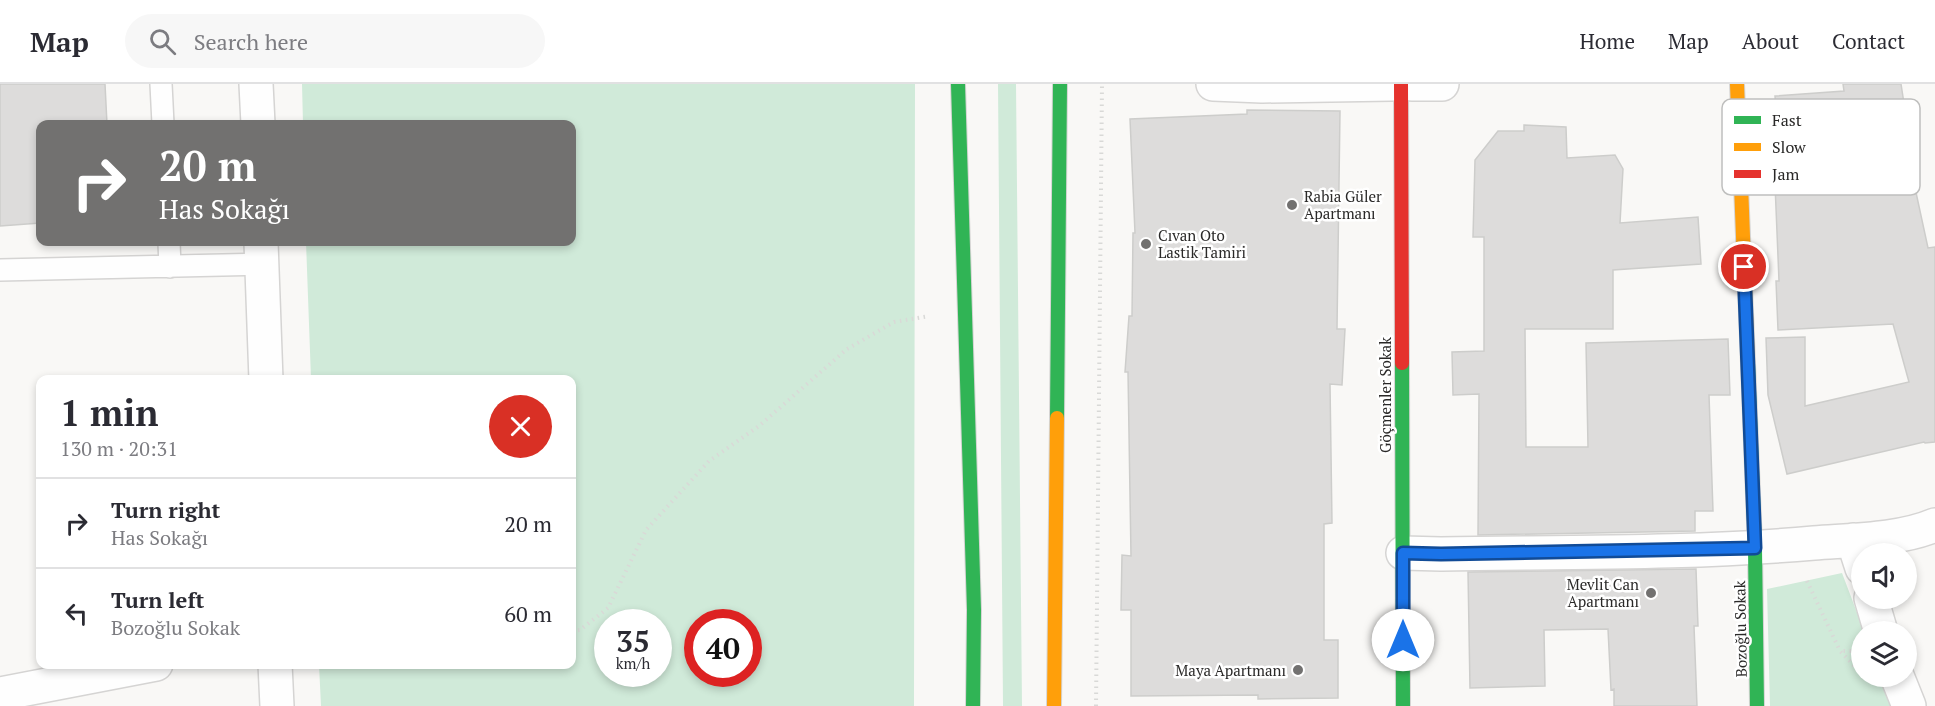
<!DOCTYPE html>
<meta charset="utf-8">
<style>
:root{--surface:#fff;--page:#f7f7f7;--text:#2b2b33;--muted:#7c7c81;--line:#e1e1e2}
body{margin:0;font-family:"PT Serif",serif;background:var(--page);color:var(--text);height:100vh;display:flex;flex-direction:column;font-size:22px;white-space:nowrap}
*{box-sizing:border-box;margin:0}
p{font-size:20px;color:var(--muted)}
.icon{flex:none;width:33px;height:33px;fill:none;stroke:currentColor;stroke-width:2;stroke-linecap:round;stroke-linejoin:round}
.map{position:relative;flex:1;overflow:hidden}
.drawer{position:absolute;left:36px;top:291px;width:540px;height:294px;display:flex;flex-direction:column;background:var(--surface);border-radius:12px;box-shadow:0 3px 9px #0003}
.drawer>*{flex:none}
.hud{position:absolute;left:36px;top:36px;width:540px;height:126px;border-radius:12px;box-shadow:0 3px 9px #0003;background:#727170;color:#fff;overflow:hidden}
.tools{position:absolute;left:1851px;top:459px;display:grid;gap:12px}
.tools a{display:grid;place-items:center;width:66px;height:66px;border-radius:50%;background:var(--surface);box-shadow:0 3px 9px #0003;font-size:30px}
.speed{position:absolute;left:594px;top:525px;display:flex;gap:12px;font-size:30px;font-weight:700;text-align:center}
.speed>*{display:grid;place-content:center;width:78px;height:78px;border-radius:50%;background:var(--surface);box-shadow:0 3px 9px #0003;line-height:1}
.speed small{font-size:15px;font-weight:400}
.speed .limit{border:9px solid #d22;background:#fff;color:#111}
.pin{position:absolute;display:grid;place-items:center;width:51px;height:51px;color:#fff;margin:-26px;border:3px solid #fff;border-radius:50%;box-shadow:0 2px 6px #0007}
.me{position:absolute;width:66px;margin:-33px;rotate:0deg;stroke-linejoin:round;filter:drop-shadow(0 0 4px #0008)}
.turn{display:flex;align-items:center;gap:21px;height:126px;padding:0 24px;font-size:27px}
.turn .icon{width:78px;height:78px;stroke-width:2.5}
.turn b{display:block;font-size:42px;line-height:51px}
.round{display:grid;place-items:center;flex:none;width:63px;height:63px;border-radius:32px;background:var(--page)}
.overview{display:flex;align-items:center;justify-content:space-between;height:102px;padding:0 24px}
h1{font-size:36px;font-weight:800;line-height:45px}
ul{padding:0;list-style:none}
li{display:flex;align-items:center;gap:18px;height:90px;padding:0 24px;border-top:2px solid var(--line)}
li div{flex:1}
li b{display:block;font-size:22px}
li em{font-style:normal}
header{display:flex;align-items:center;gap:36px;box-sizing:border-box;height:84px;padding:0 30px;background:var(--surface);border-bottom:2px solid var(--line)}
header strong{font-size:28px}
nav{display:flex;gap:33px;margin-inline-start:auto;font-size:21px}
.search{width:420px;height:54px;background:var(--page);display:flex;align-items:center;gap:15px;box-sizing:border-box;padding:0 21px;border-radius:33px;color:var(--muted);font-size:22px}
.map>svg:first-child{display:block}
</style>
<header>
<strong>Map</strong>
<div class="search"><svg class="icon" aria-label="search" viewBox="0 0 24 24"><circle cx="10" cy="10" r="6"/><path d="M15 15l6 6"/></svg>Search here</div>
<nav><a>Home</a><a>Map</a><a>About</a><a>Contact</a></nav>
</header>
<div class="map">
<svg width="1935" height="622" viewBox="0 0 1935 622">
<rect width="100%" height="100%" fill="#f9f8f6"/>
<path fill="#d0ead9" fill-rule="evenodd" d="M 302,0 L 915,0 L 914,622 L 321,622 L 319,581 L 572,580 L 572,296 L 311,295 L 306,158 L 572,158 L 572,40 L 303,40 ZM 608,538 L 658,538 L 658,590 L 608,590 ZM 698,538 L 748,538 L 748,590 L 698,590 Z
M 998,0 L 1016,0 L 1022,622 L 1003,622 Z
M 1842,489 L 1864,547 L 1862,548 L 1862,592 L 1881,593 L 1892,622 L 1770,622 L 1767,505 Z"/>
<path fill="#dddcdb" stroke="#cdcdcb" stroke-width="1.5" d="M 0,0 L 105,0 L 107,40 L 40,40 L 40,139 L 0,142 Z
M 1843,0 L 1901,0 L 1909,52 L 1904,53 L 1928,164 L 1935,163 L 1935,358 L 1925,359 L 1924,358 L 1787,390 L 1768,311 L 1766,254 L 1805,253 L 1805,322 L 1909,298 L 1893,240 L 1778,246 L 1776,197 L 1779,197 L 1775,100 L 1781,100 L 1775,12 L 1844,7 Z
M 1247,26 L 1340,27 L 1337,245 L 1345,245 L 1342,301 L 1330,300 L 1332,439 L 1324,440 L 1324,556 L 1338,556 L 1338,614 L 1258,615 L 1258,611 L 1131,612 L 1131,526 L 1121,526 L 1122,471 L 1131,472 L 1128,288 L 1125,288 L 1129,232 L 1132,232 L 1133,149 L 1135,149 L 1130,35 L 1247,30 Z
M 1524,41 L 1566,43 L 1567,74 L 1615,71 L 1623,85 L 1620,139 L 1698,133 L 1701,180 L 1613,186 L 1613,245 L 1525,245 L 1526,363 L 1588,363 L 1586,259 L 1728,255 L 1730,311 L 1709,311 L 1713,427 L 1695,427 L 1695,447 L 1478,451 L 1479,310 L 1453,311 L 1452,268 L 1484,267 L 1484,153 L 1473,153 L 1475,76 L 1498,47 L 1524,47 Z
M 1696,485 L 1698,542 L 1694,542 L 1697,622 L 1614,622 L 1614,605 L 1611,606 L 1608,545 L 1544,546 L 1545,602 L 1470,604 L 1468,488 Z"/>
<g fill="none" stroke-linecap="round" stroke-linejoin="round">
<defs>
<path id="lane" d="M 161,0 L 163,40
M 169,158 L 170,183
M 0,186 L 262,180"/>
<path id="street" d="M 256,0 L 258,40
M 1213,0 L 1262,2 L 1392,0
M 1412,0 L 1442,0
M 261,158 L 266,296
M 1853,456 L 1862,484
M 1403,469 L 1441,470 C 1565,468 1690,470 1814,459 C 1852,456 1900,456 1935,441
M 1871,514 L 1881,548
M 275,580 L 277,622
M 1897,592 L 1909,622
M 0,610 L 156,580"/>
<path id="fast" d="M 958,0 L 974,526 L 973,622
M 1402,279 L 1403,622
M 1748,279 L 1755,464 L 1757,622
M 1057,334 L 1060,0"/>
<path id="slow" d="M 1737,0 L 1748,279
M 1054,622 L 1057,334"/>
<path id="jam" d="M 1401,0 L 1402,279"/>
</defs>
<use href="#lane" stroke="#d5d4d3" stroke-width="24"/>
<use href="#street" stroke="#d5d4d3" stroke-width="36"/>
<use href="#fast" stroke="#d5d4d3" stroke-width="16"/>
<use href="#slow" stroke="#d5d4d3" stroke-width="16"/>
<use href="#jam" stroke="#d5d4d3" stroke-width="16"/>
<path stroke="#d9d9d7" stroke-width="4" stroke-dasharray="1.5 4.5" stroke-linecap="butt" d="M 1807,497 L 1840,567
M 572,547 L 580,546 L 608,524 L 646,446 L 709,377 L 759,342 L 847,265 L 894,238 L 929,232
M 1851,567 L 1840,567 L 1861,589
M 1096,622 L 1102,0"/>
<use href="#lane" stroke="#fefefe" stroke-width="21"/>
<use href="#street" stroke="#fefefe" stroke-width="33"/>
<use href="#fast" stroke="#30b455" stroke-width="14"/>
<use href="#slow" stroke="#ff9f0a" stroke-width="14"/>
<use href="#jam" stroke="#e5322d" stroke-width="14"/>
</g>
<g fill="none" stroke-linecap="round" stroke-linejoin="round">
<defs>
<path id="route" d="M 1403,556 L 1403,469 L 1441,470 L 1755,464 L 1744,183"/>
</defs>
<use href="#route" stroke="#114b97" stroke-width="15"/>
<use href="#route" stroke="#1a73e8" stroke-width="10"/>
</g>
<g fill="#727170" stroke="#fff" stroke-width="2">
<circle cx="1292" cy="121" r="6"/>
<circle cx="1146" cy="160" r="6"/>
<circle cx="1651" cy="509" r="6"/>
<circle cx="1298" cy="586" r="6"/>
</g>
<g text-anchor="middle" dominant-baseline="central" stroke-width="5" stroke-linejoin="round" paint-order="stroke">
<g font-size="15" fill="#2a2928" stroke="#fff" text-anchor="start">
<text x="1304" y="112">Rabia Güler<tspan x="1304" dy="17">Apartmanı</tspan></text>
<text x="1158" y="151">Cıvan Oto<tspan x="1158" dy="17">Lastik Tamiri</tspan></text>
<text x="1639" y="500" text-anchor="end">Mevlit Can<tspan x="1639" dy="17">Apartmanı</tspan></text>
<text x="1286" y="586" text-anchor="end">Maya Apartmanı</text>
</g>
<g font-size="15" fill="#2a2928" stroke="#fff">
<text transform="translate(1385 311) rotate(-90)">Göçmenler Sokak</text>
<text transform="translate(1740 545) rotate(-91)">Bozoğlu Sokak</text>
</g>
</g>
<rect x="1722" y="15" width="198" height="96" rx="9" fill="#fff" stroke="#bfbfbe" stroke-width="1.5"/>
<rect x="1734" y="32" width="27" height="8" fill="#30b455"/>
<rect x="1734" y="59" width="27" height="8" fill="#ff9f0a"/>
<rect x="1734" y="86" width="27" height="8" fill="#e5322d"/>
<g font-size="16" fill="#2a2928">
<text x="1772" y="42">Fast</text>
<text x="1772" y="69">Slow</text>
<text x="1772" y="96">Jam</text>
</g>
</svg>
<div class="tools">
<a><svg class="icon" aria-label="sound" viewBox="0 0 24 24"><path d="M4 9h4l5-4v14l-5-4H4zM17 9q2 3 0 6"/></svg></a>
<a><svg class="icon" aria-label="layers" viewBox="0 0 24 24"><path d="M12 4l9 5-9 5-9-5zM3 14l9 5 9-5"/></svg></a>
</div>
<div class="speed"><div>35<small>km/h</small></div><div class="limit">40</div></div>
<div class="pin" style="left:1744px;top:183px;background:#d93025"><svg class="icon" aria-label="arrive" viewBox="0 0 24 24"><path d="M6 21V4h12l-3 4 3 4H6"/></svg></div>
<svg class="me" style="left:1403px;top:556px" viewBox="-20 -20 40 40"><circle r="19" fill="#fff"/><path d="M0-13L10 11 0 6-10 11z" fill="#1a73e8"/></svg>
<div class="hud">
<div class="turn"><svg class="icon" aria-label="right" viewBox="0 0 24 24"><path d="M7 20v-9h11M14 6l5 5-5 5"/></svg><div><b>20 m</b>Has Sokağı</div></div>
</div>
<section class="drawer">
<div class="overview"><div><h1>1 min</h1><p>130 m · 20:31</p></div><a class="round" style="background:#d93025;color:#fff"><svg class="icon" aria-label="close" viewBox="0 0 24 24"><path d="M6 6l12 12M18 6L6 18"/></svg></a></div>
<ul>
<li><svg class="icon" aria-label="right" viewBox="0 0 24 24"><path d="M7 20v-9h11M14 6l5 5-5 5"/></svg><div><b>Turn right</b><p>Has Sokağı</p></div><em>20 m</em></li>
<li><svg class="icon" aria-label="left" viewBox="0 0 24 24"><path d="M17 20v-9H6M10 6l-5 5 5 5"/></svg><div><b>Turn left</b><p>Bozoğlu Sokak</p></div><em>60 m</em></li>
</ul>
</section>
</div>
